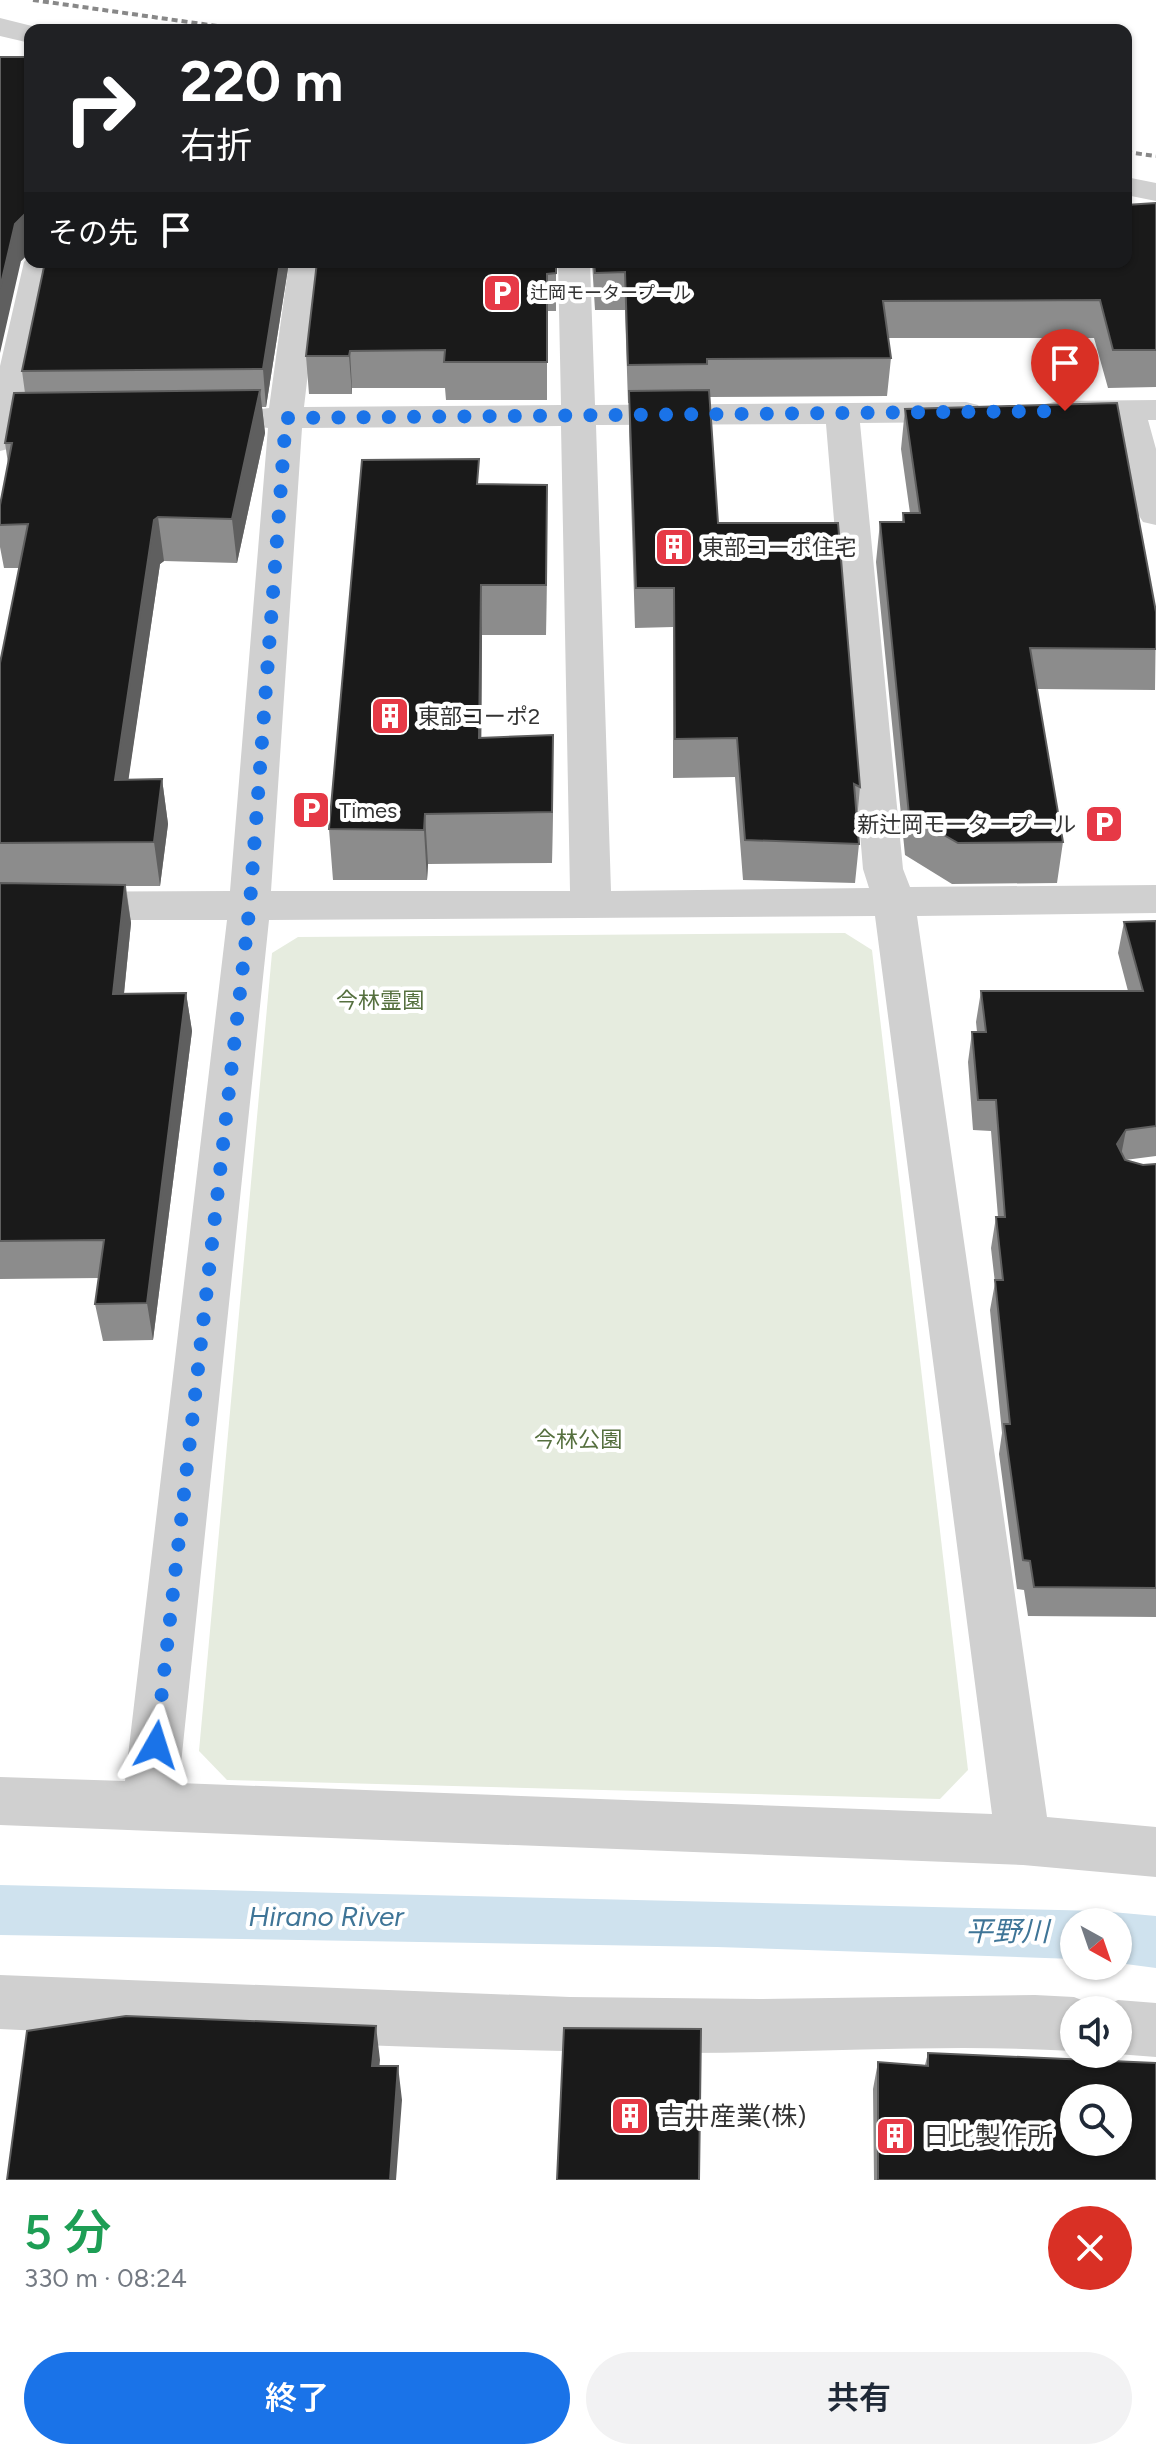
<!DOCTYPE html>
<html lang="ja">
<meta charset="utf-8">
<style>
:root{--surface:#fff;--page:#f2f2f3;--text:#1f2937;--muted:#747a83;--accent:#1a73e8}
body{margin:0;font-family:Figtree,"Noto Sans JP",sans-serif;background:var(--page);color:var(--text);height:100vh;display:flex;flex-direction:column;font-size:30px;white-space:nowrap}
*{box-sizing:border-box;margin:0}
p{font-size:26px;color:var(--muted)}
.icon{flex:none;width:44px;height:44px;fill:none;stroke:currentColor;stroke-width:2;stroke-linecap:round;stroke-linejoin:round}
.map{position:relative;height:2180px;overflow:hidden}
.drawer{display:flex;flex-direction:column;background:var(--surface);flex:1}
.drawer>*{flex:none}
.hud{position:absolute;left:24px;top:24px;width:1108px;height:244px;border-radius:16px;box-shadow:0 2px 6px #0004;background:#202124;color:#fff;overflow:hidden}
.needle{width:52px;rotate:140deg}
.controls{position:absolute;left:1060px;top:1908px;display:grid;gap:16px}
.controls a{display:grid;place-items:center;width:72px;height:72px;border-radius:50%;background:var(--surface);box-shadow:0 2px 6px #0004;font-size:40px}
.pin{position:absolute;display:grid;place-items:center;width:68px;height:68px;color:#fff;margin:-82px -34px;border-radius:50% 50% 50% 0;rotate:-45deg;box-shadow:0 0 8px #0007}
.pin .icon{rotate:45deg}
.me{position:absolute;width:88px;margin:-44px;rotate:6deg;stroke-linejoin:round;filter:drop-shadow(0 0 6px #0008)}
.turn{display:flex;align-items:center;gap:28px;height:168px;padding:0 24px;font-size:36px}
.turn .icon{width:104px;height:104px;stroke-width:2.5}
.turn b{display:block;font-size:56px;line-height:68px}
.then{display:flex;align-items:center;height:76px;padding:0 24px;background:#0003;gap:16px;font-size:30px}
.round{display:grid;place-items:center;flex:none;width:84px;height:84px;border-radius:42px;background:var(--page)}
.summary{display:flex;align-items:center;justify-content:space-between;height:136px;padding:0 24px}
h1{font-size:48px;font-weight:600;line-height:60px;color:#1e9e55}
.action{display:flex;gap:16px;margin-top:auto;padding:16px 24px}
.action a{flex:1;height:92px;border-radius:48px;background:var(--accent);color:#fff;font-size:32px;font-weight:600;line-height:92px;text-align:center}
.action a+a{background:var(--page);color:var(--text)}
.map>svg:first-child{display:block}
</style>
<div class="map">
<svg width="1156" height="2180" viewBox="0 0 1156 2180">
<rect width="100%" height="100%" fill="#fff"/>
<path fill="#e6ecdf" d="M 845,933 L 872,950 L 968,1770 L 940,1799 L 227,1780 L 199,1751 L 272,953 L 298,937 Z"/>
<path fill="#cfe2ee" d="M 0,1885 L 1101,1911 L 1156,1916 L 1156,1968 L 1118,1963 L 1118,1922 L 1074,1922 L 1074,1959 L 717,1947 L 0,1935 Z"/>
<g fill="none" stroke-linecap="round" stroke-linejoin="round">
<path fill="#d0d0d0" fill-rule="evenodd" d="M 0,18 L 40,28 L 42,30 L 30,30 L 30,43 L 0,36 Z
M 1126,177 L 1156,183 L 1156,201 L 1126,195 Z
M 30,255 L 30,262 L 56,262 L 24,412 L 82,415 L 87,422 L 82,429 L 19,433 L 12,448 L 0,451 L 0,366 L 24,262 Z
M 289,262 L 321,262 L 304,407 L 561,405 L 558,262 L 590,262 L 595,405 L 966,402 L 978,405 L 983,412 L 978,419 L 966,422 L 860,423 L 903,869 L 910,887 L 1156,885 L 1156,913 L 917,916 L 1047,1817 L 1156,1827 L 1156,1877 L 1023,1865 L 0,1825 L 0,1777 L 125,1781 L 227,920 L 0,920 L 0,892 L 230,891 L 268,428 L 246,425 L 241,418 L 246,411 L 269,408 ZM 826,424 L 863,869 L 869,888 L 611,891 L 596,425 ZM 561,426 L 570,891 L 271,891 L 302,428 ZM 875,916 L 992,1814 L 179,1783 L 269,920 Z
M 1156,400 L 1156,420 L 1148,420 L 1156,449 L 1156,525 L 1143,522 L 1138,514 L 1114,421 L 1046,418 L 1041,411 L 1046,404 L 1058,401 Z
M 0,1975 L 570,1997 L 760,1999 L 1035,1995 L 1074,1997 L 1094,2005 L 1097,2010 L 1074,2010 L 1074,2051 C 937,2043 800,2054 664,2053 C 442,2050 221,2040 0,2029 Z
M 1118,2000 L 1156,2003 L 1156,2057 L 1117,2054 L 1118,2010 L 1097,2010 Z"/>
<path stroke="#888" stroke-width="4" stroke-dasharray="6 4" stroke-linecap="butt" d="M 33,0 L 245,30
M 1126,152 L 1156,156"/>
</g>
<path fill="#8c8c8c" d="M 30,57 L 30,252 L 21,261 Z
M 1156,203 L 1156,387 L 1108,388 L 1094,338 L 888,338 L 891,358 L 887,396 L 709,397 L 718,523 L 860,787 L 857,820 L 859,844 L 855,883 L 743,880 L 735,777 L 673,778 L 673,627 L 635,628 L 629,430 L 629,403 L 628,403 L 625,310 L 595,310 L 592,262 L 1126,262 Z
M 289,262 L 266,407 L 262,407 L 265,433 L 237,563 L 164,561 L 160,564 L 128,780 L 162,779 L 168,824 L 160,886 L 126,886 L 131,923 L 124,994 L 186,993 L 192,1031 L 153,1340 L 103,1341 L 95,1304 L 99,1278 L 0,1279 L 0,663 L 19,568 L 4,568 L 0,547 L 0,505 L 8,463 L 5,443 L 25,393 L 22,371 Z
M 556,262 L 556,311 L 547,311 L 547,400 L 446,400 L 445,388 L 352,388 L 352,394 L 309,394 L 306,356 Z
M 905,409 L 1156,612 L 1155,690 L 1037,689 L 1063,842 L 1057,883 L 952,884 L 905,855 L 876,562 L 880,522 L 902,522 L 903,513 L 910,513 L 901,449 Z
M 479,484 L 547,485 L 546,635 L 482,635 L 481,738 L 553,735 L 552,863 L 428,864 L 427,880 L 333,880 L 329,829 Z
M 1156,921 L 1156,1156 L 1125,1160 L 1143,1165 L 1156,1164 L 1156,1617 L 1028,1616 L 1024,1590 L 1017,1589 L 999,1454 L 1002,1433 L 990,1310 L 995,1283 L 991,1248 L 996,1217 L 998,1217 L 991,1131 L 973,1130 L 968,1062 L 972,1032 L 977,1032 L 976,1022 L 981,991 L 1128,991 L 1118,953 L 1124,922 Z
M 928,2053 L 1156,2180 L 874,2180 L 873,2089 L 878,2062 L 925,2065 Z"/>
<path fill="#5f5f5f" d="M 24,215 L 30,252 L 21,261 L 0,353 L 0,288 L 15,224 Z
M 280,262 L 289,262 L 266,407 L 263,369 Z
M 350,351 L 352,388 L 352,394 L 349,356 Z
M 260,390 L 265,433 L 237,563 L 232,519 Z
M 547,485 L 547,534 L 546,635 L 546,585 Z
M 158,517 L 164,561 L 160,564 L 122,824 L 115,780 L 154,520 Z
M 481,585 L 482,635 L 481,788 L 479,738 Z
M 553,735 L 553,785 L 552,863 L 552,812 Z
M 162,779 L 168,824 L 160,886 L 154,842 Z
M 425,814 L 428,864 L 427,880 L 424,830 Z
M 125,885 L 131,923 L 120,1032 L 113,994 Z
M 186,993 L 192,1031 L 153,1340 L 147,1303 Z
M 1126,1130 L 1120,1161 L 1117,1144 Z
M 376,2026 L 380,2060 L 376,2100 L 372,2066 Z
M 398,2066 L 402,2100 L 396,2180 L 390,2180 Z"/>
<path fill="#1a1a1a" stroke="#5f5f5f" stroke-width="2" fill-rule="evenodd" d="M 0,57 L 30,57 L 30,222 L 27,222 L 24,215 L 15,224 L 0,288 Z
M 1156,203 L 1156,350 L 1113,350 L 1100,300 L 883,301 L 891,358 L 707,359 L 707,364 L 628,365 L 625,272 L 595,273 L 594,262 L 1126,262 L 1126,205 Z
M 45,262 L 280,262 L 263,369 L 22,371 Z
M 317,262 L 556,262 L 556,273 L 547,274 L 547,362 L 444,362 L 445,350 L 350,351 L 349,356 L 306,356 Z
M 260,390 L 232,519 L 158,517 L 154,520 L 115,780 L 162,779 L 154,842 L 0,843 L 0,663 L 28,524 L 0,525 L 0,505 L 12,443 L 5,443 L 14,393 Z
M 709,390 L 718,523 L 838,523 L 860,787 L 854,784 L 859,844 L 745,840 L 737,738 L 675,739 L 674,588 L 636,588 L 629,391 Z
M 1117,403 L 1156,612 L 1156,649 L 1030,648 L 1063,842 L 958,843 L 909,815 L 880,522 L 904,522 L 903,513 L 920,513 L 905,409 Z
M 479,459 L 477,484 L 547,485 L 546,585 L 481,585 L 479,738 L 553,735 L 552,812 L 425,814 L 424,830 L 329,829 L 362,460 Z
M 0,883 L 125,885 L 113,994 L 186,993 L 147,1303 L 95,1304 L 104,1240 L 0,1241 Z
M 1156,921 L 1156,1126 L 1126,1130 L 1117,1144 L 1125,1160 L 1143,1165 L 1156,1164 L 1156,1588 L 1034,1587 L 1030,1561 L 1023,1560 L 1004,1424 L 1010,1424 L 995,1280 L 1003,1280 L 996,1217 L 1005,1217 L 996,1100 L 978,1100 L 972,1032 L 986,1032 L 981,991 L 1143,991 L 1124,922 Z
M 126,2016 L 376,2026 L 372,2066 L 398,2066 L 390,2180 L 7,2180 L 27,2031 Z
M 564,2028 L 701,2029 L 699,2180 L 557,2180 Z
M 928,2053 L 1156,2063 L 1156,2180 L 878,2180 L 878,2062 L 928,2066 ZM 1074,2098 L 1118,2098 L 1118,2142 L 1074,2142 Z"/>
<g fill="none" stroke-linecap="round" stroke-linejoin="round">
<path stroke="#1a73e8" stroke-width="14" stroke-dasharray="0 25.2" d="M 156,1745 L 250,903 L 286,418 L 1065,411"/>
</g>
<defs>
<symbol id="parking-square" viewBox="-11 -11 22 22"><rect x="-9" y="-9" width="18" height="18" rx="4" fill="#e63946" stroke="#fff"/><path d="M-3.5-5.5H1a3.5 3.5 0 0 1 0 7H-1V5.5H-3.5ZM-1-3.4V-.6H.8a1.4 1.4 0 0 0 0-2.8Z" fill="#fff"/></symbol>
<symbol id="building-square" viewBox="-11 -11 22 22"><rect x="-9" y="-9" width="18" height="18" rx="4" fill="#e63946" stroke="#fff"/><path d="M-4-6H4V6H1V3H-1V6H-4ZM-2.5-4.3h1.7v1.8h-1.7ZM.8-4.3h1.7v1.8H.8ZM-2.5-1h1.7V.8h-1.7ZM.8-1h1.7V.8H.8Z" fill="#fff"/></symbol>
</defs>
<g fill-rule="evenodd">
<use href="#parking-square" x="480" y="271" width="44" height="44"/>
<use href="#building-square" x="652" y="525" width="44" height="44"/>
<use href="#building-square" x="368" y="694" width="44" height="44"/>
<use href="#parking-square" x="289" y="788" width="44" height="44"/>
<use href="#parking-square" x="1082" y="802" width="44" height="44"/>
<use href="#building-square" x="608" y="2094" width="44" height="44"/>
<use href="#building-square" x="873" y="2114" width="44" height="44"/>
</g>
<g text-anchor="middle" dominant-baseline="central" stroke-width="8" stroke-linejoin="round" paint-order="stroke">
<g font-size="18" fill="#333" stroke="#fff" text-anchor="start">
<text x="530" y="293">辻岡モータープール</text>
</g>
<g font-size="22" fill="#333" stroke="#fff" text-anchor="start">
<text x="702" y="547">東部コーポ住宅</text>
<text x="418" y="716">東部コーポ2</text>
<text x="339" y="810">Times</text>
<text x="1076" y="824" text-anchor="end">新辻岡モータープール</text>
</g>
<g font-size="22" fill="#56703f" stroke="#fff">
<text x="380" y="1000">今林霊園</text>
<text x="578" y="1439">今林公園</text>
</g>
<g font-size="26" fill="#333" stroke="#fff" text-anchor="start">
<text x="658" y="2116">吉井産業(株)</text>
<text x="923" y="2136">日比製作所</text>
</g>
<g font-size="28" font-style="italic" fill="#3f7597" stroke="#fff">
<text x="326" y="1916">Hirano River</text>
<text x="1007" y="1931">平野川</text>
</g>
</g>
</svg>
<div class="controls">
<a><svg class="needle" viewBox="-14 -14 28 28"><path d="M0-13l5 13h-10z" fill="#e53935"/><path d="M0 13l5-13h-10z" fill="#747a83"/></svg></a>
<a><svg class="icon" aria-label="sound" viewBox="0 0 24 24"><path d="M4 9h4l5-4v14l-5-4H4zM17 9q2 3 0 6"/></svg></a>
<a><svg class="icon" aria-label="search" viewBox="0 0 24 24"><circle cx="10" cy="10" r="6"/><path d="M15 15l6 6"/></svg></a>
</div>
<div class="pin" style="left:1065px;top:411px;background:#d93025"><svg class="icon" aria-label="arrive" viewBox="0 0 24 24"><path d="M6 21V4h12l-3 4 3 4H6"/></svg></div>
<svg class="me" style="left:156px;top:1745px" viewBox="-20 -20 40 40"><path d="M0-17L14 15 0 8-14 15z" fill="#1a73e8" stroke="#fff" stroke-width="4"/></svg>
<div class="hud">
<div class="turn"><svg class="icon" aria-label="right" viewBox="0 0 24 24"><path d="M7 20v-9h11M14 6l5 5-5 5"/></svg><div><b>220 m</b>右折</div></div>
<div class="then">その先<svg class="icon" aria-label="arrive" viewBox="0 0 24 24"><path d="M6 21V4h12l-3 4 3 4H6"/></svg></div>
</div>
</div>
<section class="drawer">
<div class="summary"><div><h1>5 分</h1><p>330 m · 08:24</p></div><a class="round" style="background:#d93025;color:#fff"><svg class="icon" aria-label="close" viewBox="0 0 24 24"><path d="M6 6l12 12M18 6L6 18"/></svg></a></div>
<div class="action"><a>終了</a><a>共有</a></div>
</section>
